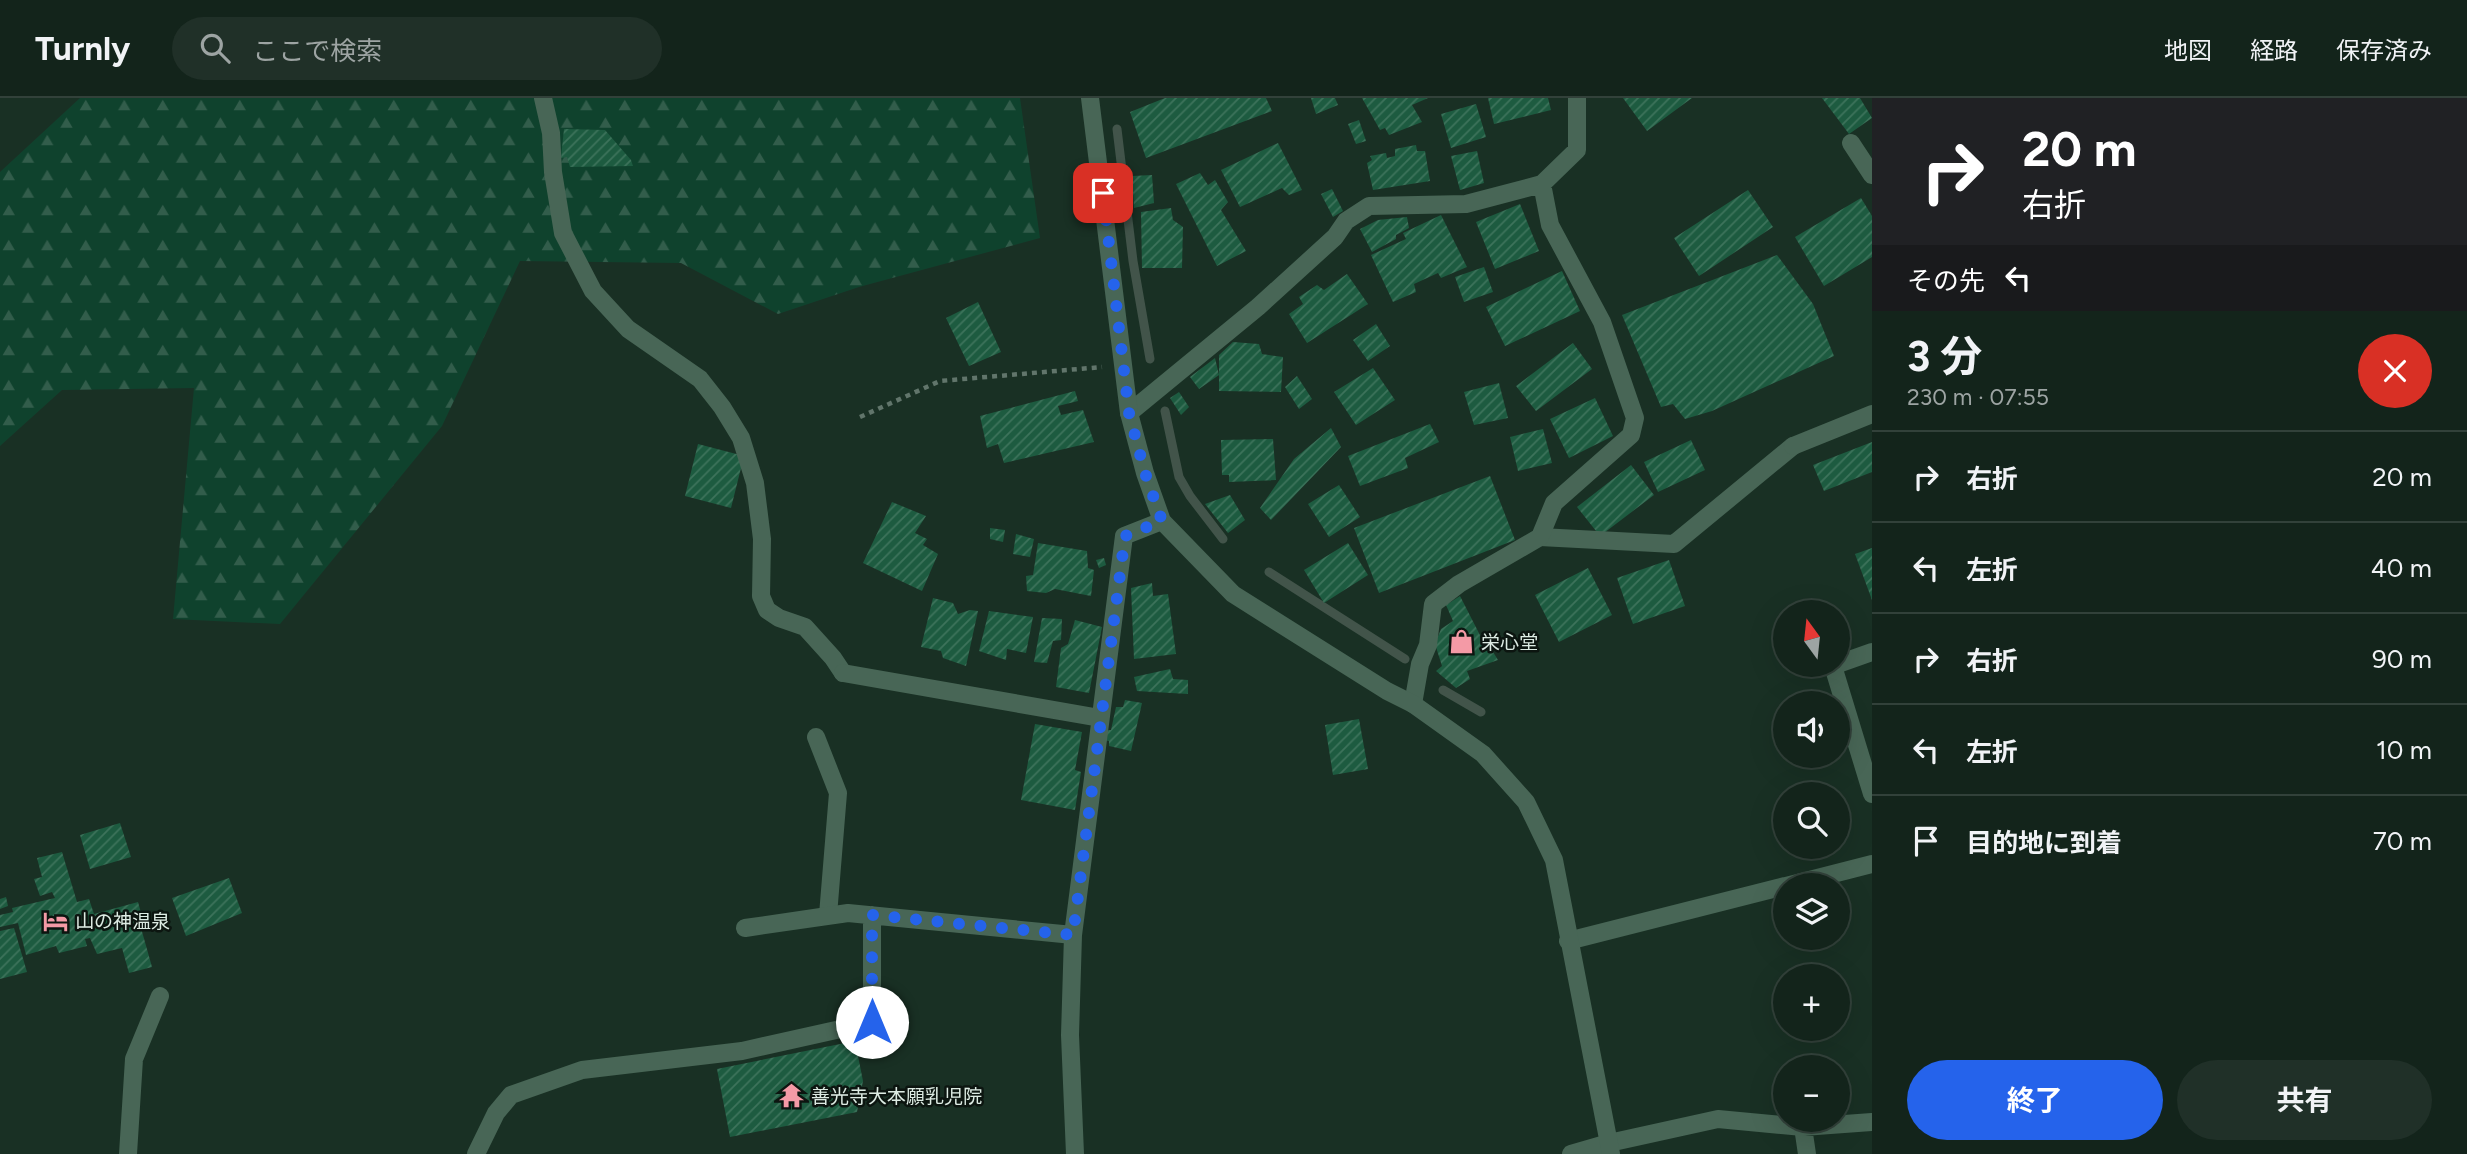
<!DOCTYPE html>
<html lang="ja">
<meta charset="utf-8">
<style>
:root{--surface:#13241b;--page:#203028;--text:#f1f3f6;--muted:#9da4a3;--line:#32413a;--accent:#2563eb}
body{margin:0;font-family:Figtree,"Noto Sans JP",sans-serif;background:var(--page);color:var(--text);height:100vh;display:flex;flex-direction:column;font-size:26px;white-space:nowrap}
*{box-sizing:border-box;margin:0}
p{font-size:23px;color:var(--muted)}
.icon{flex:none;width:38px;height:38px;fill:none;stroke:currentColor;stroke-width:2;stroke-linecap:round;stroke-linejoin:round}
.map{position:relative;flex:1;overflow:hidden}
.drawer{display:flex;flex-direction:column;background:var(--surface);width:595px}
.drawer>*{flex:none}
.guide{background:#202124;color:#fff;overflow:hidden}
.needle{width:46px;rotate:345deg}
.buttons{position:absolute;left:1773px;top:502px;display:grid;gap:14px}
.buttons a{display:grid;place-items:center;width:77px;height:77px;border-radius:50%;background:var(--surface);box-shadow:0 7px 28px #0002,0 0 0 2px var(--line);font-size:35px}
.pin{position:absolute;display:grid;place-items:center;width:60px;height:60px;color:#fff;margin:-30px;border-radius:14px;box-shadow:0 4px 10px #0006}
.me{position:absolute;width:77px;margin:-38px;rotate:0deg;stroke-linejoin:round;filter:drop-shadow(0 0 5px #0008)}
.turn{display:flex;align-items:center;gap:24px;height:147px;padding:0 35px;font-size:32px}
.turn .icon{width:91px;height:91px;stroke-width:2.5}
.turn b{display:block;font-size:49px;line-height:60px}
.then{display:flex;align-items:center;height:66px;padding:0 35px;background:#0003;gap:14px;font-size:26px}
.round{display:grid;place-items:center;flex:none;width:74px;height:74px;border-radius:37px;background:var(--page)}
.overview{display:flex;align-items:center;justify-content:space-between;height:119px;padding:0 35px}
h1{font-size:42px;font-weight:700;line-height:52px}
.action{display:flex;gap:14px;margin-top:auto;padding:14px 35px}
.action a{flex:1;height:80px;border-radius:42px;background:var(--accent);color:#fff;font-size:28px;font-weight:700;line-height:80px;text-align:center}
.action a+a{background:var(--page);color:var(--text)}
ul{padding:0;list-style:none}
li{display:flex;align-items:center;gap:21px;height:91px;padding:0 35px;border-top:2px solid var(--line)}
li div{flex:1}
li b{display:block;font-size:26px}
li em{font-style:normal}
header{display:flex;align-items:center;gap:42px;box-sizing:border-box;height:98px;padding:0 35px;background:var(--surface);border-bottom:2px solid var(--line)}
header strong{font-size:33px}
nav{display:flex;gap:38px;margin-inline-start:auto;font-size:24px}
.search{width:490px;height:63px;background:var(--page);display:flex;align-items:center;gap:18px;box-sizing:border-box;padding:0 24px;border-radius:38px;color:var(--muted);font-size:26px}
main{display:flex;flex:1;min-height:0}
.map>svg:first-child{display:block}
</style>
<header>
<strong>Turnly</strong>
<div class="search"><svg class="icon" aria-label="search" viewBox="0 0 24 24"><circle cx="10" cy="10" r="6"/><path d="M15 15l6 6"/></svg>ここで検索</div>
<nav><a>地図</a><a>経路</a><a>保存済み</a></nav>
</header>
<main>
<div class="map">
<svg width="1872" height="1056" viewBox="0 0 1872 1056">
<defs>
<pattern id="forest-firs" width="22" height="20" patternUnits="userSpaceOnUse" patternTransform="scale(1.75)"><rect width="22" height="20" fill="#0f422d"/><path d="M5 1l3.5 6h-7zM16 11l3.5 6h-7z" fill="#325d4b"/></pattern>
<pattern id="building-hatch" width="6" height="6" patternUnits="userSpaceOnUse" patternTransform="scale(1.75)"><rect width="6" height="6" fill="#1d5b40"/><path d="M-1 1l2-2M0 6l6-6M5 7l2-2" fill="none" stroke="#3d735b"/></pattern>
</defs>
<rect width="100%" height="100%" fill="#193024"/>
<path fill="url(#forest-firs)" d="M 80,0 L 1020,0 L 1040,140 L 859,189 L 778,216 L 681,165 L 520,163 L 442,328 L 280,526 L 173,521 L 194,290 L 62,292 L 0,348 L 0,74 Z"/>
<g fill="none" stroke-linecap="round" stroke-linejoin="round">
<path stroke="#42544a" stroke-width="9" d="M 1117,31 L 1133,163 L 1150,261
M 1165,313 L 1179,379 L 1190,398 L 1223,441
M 1269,474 L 1405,561
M 1443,592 L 1481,614"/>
</g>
<path fill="url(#building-hatch)" d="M 1165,0 L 1266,0 L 1272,13 L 1146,60 L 1130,14 Z
M 1311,0 L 1335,0 L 1338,7 L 1316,16 Z
M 1362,0 L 1428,0 L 1412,7 L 1422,24 L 1389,37 L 1385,30 L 1380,32 Z
M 1488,0 L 1548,0 L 1551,12 L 1494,26 Z
M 1623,0 L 1692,0 L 1647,33 Z
M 1822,0 L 1860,0 L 1872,20 L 1849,36 Z
M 1476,6 L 1486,39 L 1451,50 L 1441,16 Z
M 1359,22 L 1366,43 L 1356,46 L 1348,26 Z
M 564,31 L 605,32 L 631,62 L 633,68 L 570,69 L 567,59 L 561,60 Z
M 1278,45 L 1302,92 L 1289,97 L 1282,90 L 1240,109 L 1221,72 Z
M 1416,47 L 1417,53 L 1425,53 L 1430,83 L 1373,92 L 1367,65 L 1372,62 L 1370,58 L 1386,55 L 1387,60 L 1395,58 L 1395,51 Z
M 1477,53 L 1484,85 L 1460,92 L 1451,58 Z
M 1200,75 L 1208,87 L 1215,82 L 1228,104 L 1221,112 L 1246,153 L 1217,168 L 1176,86 Z
M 1152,77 L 1154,105 L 1134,110 L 1132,78 Z
M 1332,91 L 1343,113 L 1333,119 L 1321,96 Z
M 1748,92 L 1773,129 L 1699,178 L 1674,140 Z
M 1861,100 L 1872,118 L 1872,159 L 1824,188 L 1795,139 Z
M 1520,106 L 1539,153 L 1495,171 L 1476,124 Z
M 1171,110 L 1173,122 L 1183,129 L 1182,170 L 1142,170 L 1141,114 Z
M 1441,117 L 1467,169 L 1441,180 L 1438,175 L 1414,186 L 1416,194 L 1393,204 L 1371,157 L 1406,141 L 1403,135 Z
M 1407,119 L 1409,130 L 1396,137 L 1396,141 L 1372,154 L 1360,131 L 1378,122 Z
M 1777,157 L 1813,206 L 1834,258 L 1712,313 L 1685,321 L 1673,306 L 1661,309 L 1622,217 Z
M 1484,169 L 1493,194 L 1464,204 L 1455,179 Z
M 1562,173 L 1580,213 L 1505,248 L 1486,209 Z
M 1347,176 L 1368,206 L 1307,245 L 1289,216 L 1303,206 L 1299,199 L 1317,187 L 1324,192 Z
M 978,204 L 1001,254 L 969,268 L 946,220 Z
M 1376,226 L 1390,248 L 1368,263 L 1353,242 Z
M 1233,244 L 1259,246 L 1262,256 L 1283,259 L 1281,294 L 1219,293 L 1219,257 Z
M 1573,245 L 1592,271 L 1536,313 L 1516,288 Z
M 1215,260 L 1219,277 L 1199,291 L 1190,279 Z
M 1373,270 L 1395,302 L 1356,327 L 1334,294 Z
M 1297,278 L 1312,301 L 1299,311 L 1285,289 Z
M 1499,285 L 1508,320 L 1474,327 L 1464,294 Z
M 1075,293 L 1078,303 L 1058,308 L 1061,317 L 1083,312 L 1094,344 L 1004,365 L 998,346 L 987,350 L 980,318 Z
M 1179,294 L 1189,309 L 1181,317 L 1170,300 Z
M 1595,300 L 1613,338 L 1569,360 L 1550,321 Z
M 1430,326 L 1439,344 L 1405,360 L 1408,370 L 1360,388 L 1348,358 Z
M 1331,330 L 1341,349 L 1271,422 L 1260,410 L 1294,361 Z
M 1543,331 L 1552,365 L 1518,373 L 1510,339 Z
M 1273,341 L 1276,382 L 1229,384 L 1229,377 L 1222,377 L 1221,342 Z
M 1691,342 L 1705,372 L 1658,394 L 1644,364 Z
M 1872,344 L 1872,374 L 1824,393 L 1813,367 Z
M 698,346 L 744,358 L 731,410 L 685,398 Z
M 1631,367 L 1654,397 L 1600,438 L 1577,409 Z
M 1490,378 L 1515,442 L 1379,495 L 1354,430 Z
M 1339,387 L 1360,419 L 1329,439 L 1308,406 Z
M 1230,397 L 1245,422 L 1228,435 L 1205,406 Z
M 892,404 L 926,418 L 915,435 L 927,441 L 923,447 L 938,456 L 922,493 L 863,465 Z
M 990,430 L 1005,432 L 1003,444 L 990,441 Z
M 1016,436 L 1034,441 L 1030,459 L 1013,456 Z
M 1038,445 L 1087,453 L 1088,470 L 1094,472 L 1091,498 L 1055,491 L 1046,495 L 1027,493 L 1026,478 L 1033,477 Z
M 1348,445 L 1368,477 L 1324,505 L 1304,472 Z
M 1872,450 L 1872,502 L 1855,456 Z
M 1104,460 L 1106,467 L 1099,470 L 1096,462 Z
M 1669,462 L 1685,508 L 1633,526 L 1617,480 Z
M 1588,470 L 1612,517 L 1559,544 L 1535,497 Z
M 1152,485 L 1153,498 L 1168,496 L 1176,556 L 1134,561 L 1131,490 Z
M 1460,498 L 1483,543 L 1485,541 L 1498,562 L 1467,573 L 1470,581 L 1456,590 L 1436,573 L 1442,568 L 1435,546 L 1441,531 L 1453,523 L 1446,507 Z
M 933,500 L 953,505 L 958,516 L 970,512 L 978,513 L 966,568 L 943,560 L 941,553 L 921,549 Z
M 989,513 L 1033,519 L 1026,555 L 1007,551 L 1006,562 L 979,553 Z
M 1042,520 L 1062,521 L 1061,542 L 1053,543 L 1047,565 L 1034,564 Z
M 1075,522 L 1102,529 L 1089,595 L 1056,589 L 1061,550 L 1068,546 Z
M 1170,571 L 1173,581 L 1188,582 L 1188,596 L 1137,593 L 1134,579 Z
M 1125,602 L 1142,605 L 1131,653 L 1109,648 L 1109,643 L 1101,642 L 1105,632 L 1111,632 L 1116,609 L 1123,609 Z
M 1359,621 L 1368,671 L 1333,677 L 1325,627 Z
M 1035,626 L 1082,634 L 1075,672 L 1081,674 L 1075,712 L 1021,702 Z
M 120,725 L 131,759 L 90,771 L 80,737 Z
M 62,754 L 77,804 L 89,801 L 94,816 L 138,804 L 145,829 L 141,830 L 152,869 L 129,875 L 122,850 L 97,856 L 90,840 L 85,841 L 87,848 L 59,855 L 56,848 L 26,857 L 18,825 L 0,829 L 0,817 L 13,814 L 12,810 L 55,800 L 52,794 L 40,798 L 34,781 L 42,779 L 37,760 Z
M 229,780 L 242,815 L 186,838 L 172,800 Z
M 6,799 L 8,808 L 0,811 L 0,801 Z
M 14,830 L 27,874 L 0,881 L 0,833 Z
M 855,943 L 863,983 L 857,1014 L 730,1039 L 717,971 Z"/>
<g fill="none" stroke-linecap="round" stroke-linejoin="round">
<path stroke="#61756b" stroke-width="4.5" stroke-dasharray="5 5" stroke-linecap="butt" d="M 860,319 L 940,283 L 1102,269"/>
<path stroke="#486656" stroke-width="18" d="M 543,0 L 551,35 L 553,74 L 563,135 L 593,193 L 628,231 L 700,281 L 722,309 L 741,340 L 755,385 L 762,441 L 761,498 L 767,512 L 779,520 L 805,529 L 833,560 L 843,575
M 1851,45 L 1872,77
M 1540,439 L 1674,446 L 1793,348
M 816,639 L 838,695 L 828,817
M 1609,1045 L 1718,1021 L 1803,1029"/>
<path stroke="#486656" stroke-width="18" d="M 1129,315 L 1258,209 L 1335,139 L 1346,123 L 1369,108 L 1466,106 L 1542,86 L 1577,52 L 1577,0
M 1793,348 L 1872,316
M 1838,566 L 1872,554
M 1836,567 L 1833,568 L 1872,696
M 843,575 L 1100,620
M 1413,606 L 1420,566 L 1428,547 L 1433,506 L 1459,486 L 1540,439 L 1554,405 L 1631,337 L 1635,320 L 1602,224 L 1550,127 L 1542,86
M 1786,788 L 1872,766
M 745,830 L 848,815 L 1073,837
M 1568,843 L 1785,788
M 128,1056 L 134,961 L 160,898
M 476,1056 L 496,1015 L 511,997 L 582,972 L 742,953 L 872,924 L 872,817
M 1075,1056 L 1070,937 L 1073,837 L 1124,438 L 1162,423
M 1571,1056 L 1609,1045
M 1807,1056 L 1803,1029 L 1872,1024"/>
<path stroke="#486656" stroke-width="18" d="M 1090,0 L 1129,315 L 1145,375 L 1162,423 L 1233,496 L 1387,593 L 1413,606 L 1483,656 L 1526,704 L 1554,762 L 1611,1056"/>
</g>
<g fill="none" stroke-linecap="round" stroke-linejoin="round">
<path stroke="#2563eb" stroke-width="12" stroke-dasharray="0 21.6" d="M 872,924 L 872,817 L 1073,837 L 1125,438 L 1162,423 L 1145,375 L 1129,315 L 1103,95"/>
</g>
<defs>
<symbol id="shop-bare" viewBox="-9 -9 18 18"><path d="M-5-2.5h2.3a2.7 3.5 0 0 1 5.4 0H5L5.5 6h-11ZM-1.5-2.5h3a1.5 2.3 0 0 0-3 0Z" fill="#f49aa6" stroke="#0c1510" stroke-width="2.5" paint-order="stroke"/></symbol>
<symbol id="hotel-bare" viewBox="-9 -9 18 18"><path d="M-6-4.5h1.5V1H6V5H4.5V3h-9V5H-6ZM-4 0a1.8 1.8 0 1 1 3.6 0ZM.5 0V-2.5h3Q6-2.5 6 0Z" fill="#f49aa6" stroke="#0c1510" stroke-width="2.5" paint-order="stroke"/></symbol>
<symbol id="temple-bare" viewBox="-9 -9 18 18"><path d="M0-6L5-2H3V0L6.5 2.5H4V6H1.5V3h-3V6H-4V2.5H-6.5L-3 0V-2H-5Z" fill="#f49aa6" stroke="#0c1510" stroke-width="2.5" paint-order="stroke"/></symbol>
</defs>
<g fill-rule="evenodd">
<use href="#shop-bare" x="1444" y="526" width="35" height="35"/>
<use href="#hotel-bare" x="38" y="806" width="35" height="35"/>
<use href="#temple-bare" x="774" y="980" width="35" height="35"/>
</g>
<g text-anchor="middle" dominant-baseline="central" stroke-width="5" stroke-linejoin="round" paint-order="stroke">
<g font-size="19" fill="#ddebe3" stroke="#0c1510" text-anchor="start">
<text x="1481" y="544">栄心堂</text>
<text x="75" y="823">山の神温泉</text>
<text x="811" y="998">善光寺大本願乳児院</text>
</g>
</g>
</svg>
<div class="buttons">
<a><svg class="needle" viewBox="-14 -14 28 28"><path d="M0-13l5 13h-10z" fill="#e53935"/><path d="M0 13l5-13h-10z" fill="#9da4a3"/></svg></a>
<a><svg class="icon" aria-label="sound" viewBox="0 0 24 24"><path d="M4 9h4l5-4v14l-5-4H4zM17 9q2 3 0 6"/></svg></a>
<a><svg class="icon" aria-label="search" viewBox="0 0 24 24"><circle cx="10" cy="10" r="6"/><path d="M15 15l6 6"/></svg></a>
<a><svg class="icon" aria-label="layers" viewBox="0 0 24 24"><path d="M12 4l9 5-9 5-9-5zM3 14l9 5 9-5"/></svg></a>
<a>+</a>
<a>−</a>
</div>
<div class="pin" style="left:1103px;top:95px;background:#d93025"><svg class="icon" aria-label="arrive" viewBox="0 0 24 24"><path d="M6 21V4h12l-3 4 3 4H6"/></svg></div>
<svg class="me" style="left:872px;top:924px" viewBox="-20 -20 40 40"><circle r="19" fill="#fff"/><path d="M0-13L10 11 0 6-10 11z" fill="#2563eb"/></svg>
</div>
<section class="drawer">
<div class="guide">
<div class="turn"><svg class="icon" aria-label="right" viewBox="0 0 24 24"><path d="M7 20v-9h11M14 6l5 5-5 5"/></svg><div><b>20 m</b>右折</div></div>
<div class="then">その先<svg class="icon" aria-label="left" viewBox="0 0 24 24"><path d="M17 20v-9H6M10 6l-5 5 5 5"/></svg></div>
</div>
<div class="overview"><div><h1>3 分</h1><p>230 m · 07:55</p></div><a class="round" style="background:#d93025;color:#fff"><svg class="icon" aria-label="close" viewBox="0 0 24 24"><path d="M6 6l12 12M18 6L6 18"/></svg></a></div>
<ul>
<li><svg class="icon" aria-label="right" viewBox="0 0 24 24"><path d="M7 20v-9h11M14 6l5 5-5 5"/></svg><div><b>右折</b></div><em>20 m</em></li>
<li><svg class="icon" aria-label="left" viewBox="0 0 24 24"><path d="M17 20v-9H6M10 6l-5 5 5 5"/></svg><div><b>左折</b></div><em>40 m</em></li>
<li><svg class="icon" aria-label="right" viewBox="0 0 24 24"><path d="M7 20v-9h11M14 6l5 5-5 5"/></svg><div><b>右折</b></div><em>90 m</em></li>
<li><svg class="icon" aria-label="left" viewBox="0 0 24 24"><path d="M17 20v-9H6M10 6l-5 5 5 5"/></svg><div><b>左折</b></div><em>10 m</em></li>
<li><svg class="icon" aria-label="arrive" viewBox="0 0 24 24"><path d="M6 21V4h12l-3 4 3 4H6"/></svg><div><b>目的地に到着</b></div><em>70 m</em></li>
</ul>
<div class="action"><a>終了</a><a>共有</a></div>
</section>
</main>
